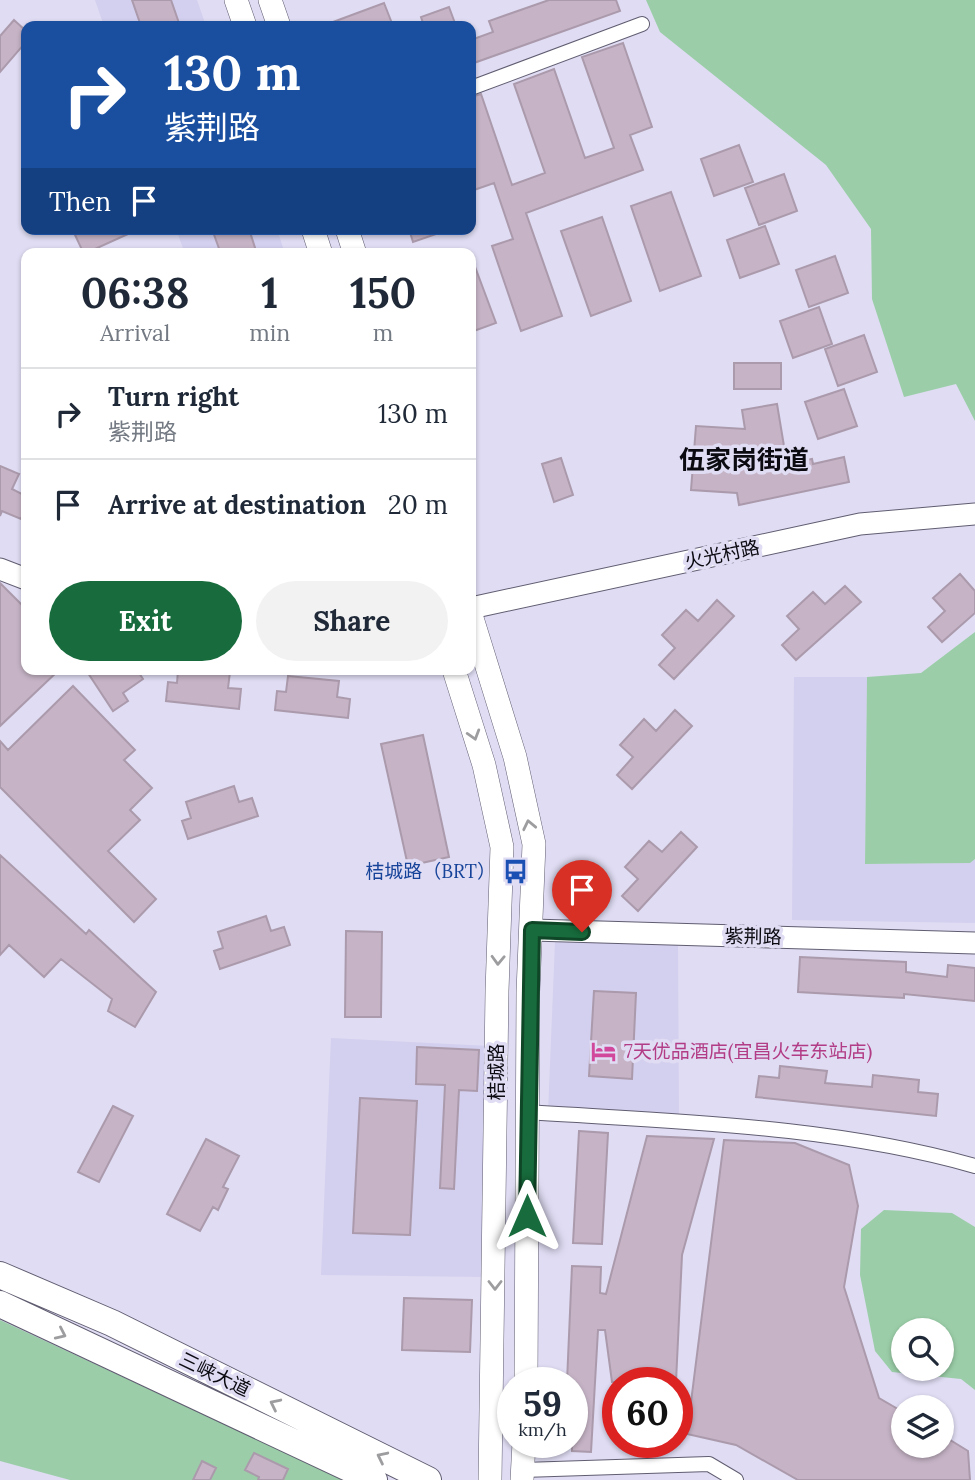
<!DOCTYPE html>
<meta charset="utf-8">
<style>
:root{--surface:#fff;--page:#f2f2f3;--text:#1f2937;--muted:#747a83;--line:#e0e1e3;--accent:#176b3c}
body{margin:0;font-family:Lora,"Noto Sans SC",serif;background:var(--page);color:var(--text);height:100vh;display:flex;flex-direction:column;font-size:26px;white-space:nowrap}
*{box-sizing:border-box;margin:0}
p{font-size:23px;color:var(--muted)}
.icon{flex:none;width:38px;height:38px;fill:none;stroke:currentColor;stroke-width:2;stroke-linecap:round;stroke-linejoin:round}
.map{position:relative;flex:1;overflow:hidden}
.drawer{position:absolute;left:21px;top:248px;width:455px;height:427px;display:flex;flex-direction:column;background:var(--surface);border-radius:14px;box-shadow:0 2px 5px #0004}
.drawer>*{flex:none}
.top-card{position:absolute;left:21px;top:21px;width:455px;height:214px;border-radius:14px;box-shadow:0 2px 5px #0004;background:#1a4fa0;color:#fff;overflow:hidden}
.buttons{position:absolute;left:891px;top:1318px;display:grid;gap:14px}
.buttons a{display:grid;place-items:center;width:63px;height:63px;border-radius:50%;background:var(--surface);box-shadow:0 2px 5px #0004;font-size:35px}
.speed{position:absolute;left:497px;top:1367px;display:flex;gap:14px;font-size:35px;font-weight:700;text-align:center}
.speed>*{display:grid;place-content:center;width:91px;height:91px;border-radius:50%;background:var(--surface);box-shadow:0 2px 5px #0004;line-height:1}
.speed small{font-size:18px;font-weight:400}
.speed .limit{border:10px solid #d22;background:#fff;color:#111}
.pin{position:absolute;display:grid;place-items:center;width:60px;height:60px;color:#fff;margin:-72px -30px;border-radius:50% 50% 50% 0;rotate:-45deg;box-shadow:0 0 7px #0007}
.pin .icon{rotate:45deg}
.me{position:absolute;width:77px;margin:-38px;rotate:0deg;stroke-linejoin:round;filter:drop-shadow(0 0 5px #0008)}
.turn{display:flex;align-items:center;gap:24px;height:147px;padding:0 28px;font-size:32px}
.turn .icon{width:91px;height:91px;stroke-width:2.5}
.turn b{display:block;font-size:49px;line-height:60px}
.then{display:flex;align-items:center;height:66px;padding:0 28px;background:#0003;gap:14px;font-size:26px}
.eta{display:flex;justify-content:space-evenly;align-items:center;height:119px;text-align:center}
.eta b{font-size:42px;font-weight:800;line-height:49px}
.primary-button{display:flex;gap:14px;margin-top:auto;padding:14px 28px}
.primary-button a{flex:1;height:80px;border-radius:42px;background:var(--accent);color:#fff;font-size:28px;font-weight:800;line-height:80px;text-align:center}
.primary-button a+a{background:var(--page);color:var(--text)}
ul{padding:0;list-style:none}
li{display:flex;align-items:center;gap:21px;height:91px;padding:0 28px;border-top:2px solid var(--line)}
li div{flex:1}
li b{display:block;font-size:26px}
li em{font-style:normal}
.map>svg:first-child{display:block}
</style>
<div class="map">
<svg width="975" height="1480" viewBox="0 0 975 1480">
<rect width="100%" height="100%" fill="#dfdcf3"/>
<path fill="#d3cfee" d="M 95,0 L 197,0 L 206,26 L 104,26 Z
M 176,229 L 277,229 L 285,254 L 185,254 Z
M 794,677 L 867,677 L 865,864 L 969,863 L 975,859 L 975,923 L 792,920 Z
M 555,942 L 678,944 L 679,1122 L 548,1114 Z
M 331,1038 L 489,1046 L 487,1277 L 321,1275 Z"/>
<path fill="#9bcea8" fill-rule="evenodd" d="M 646,0 L 975,0 L 975,421 L 956,384 L 904,397 L 872,299 L 871,229 L 826,165 L 660,32 Z
M 975,632 L 975,859 L 970,863 L 865,864 L 867,677 L 921,673 Z
M 884,1210 L 952,1213 L 975,1227 L 975,1390 L 961,1379 L 892,1372 L 875,1351 L 860,1275 L 861,1229 ZM 903,1330 L 942,1330 L 942,1368 L 903,1368 Z
M 0,1320 L 345,1480 L 70,1480 L 0,1461 Z"/>
<path fill="#c6b4c6" stroke="#ab9aab" stroke-width="2" d="M 132,0 L 171,0 L 180,26 L 141,26 Z
M 549,0 L 616,0 L 620,11 L 471,64 L 471,40 L 493,32 L 489,21 Z
M 384,3 L 393,26 L 326,26 L 325,25 Z
M 449,7 L 456,26 L 424,26 L 421,17 Z
M 14,20 L 26,31 L 26,42 L 0,72 L 0,36 Z
M 623,43 L 652,127 L 630,135 L 643,170 L 526,213 L 562,316 L 521,331 L 492,246 L 513,239 L 494,183 L 471,191 L 471,97 L 481,94 L 512,185 L 545,173 L 514,84 L 554,69 L 585,158 L 614,148 L 582,57 Z
M 739,145 L 753,182 L 714,196 L 701,159 Z
M 784,174 L 797,211 L 759,225 L 745,188 Z
M 671,192 L 701,276 L 660,291 L 631,206 Z
M 602,217 L 631,301 L 591,316 L 561,231 Z
M 765,226 L 779,264 L 740,278 L 727,240 Z
M 86,229 L 139,229 L 84,254 L 75,235 Z
M 212,229 L 249,229 L 257,254 L 221,254 Z
M 409,229 L 444,229 L 445,231 L 413,242 Z
M 471,256 L 496,323 L 471,332 Z
M 835,256 L 848,293 L 809,307 L 796,270 Z
M 819,307 L 832,344 L 793,358 L 780,321 Z
M 864,335 L 877,372 L 838,386 L 825,349 Z
M 734,363 L 781,363 L 781,389 L 734,389 Z
M 844,389 L 857,426 L 818,439 L 805,402 Z
M 777,404 L 787,464 L 812,459 L 813,464 L 844,457 L 849,482 L 739,505 L 737,493 L 691,490 L 696,426 L 745,429 L 742,410 Z
M 561,458 L 573,495 L 554,502 L 542,464 Z
M 0,466 L 19,474 L 12,489 L 26,496 L 26,508 L 21,519 L 2,511 L 0,516 Z
M 960,574 L 975,591 L 975,613 L 942,642 L 928,627 L 945,611 L 933,598 Z
M 0,583 L 26,609 L 26,670 L 59,670 L 0,726 Z
M 845,586 L 861,602 L 796,660 L 782,645 L 799,629 L 787,616 L 813,592 L 825,604 Z
M 717,600 L 734,616 L 674,679 L 659,665 L 675,648 L 662,635 L 686,610 L 698,621 Z
M 86,670 L 137,670 L 143,679 L 123,693 L 128,701 L 113,711 Z
M 178,670 L 230,672 L 228,688 L 241,689 L 239,709 L 166,701 L 168,682 L 177,683 Z
M 288,676 L 339,681 L 337,697 L 350,699 L 348,718 L 275,710 L 277,691 L 286,692 Z
M 73,686 L 135,750 L 124,760 L 152,788 L 130,810 L 140,820 L 108,851 L 156,899 L 134,922 L 0,787 L 0,741 L 8,750 Z
M 675,710 L 692,726 L 632,789 L 617,775 L 633,757 L 620,745 L 644,719 L 656,731 Z
M 423,735 L 449,857 L 408,866 L 381,744 Z
M 234,786 L 239,802 L 252,798 L 258,816 L 188,839 L 182,821 L 191,818 L 186,802 Z
M 681,832 L 697,847 L 638,911 L 622,896 L 638,879 L 625,867 L 649,841 L 662,852 Z
M 0,855 L 86,934 L 89,930 L 156,992 L 135,1027 L 108,1011 L 112,999 L 61,959 L 44,977 L 9,945 L 0,955 Z
M 266,916 L 271,931 L 284,927 L 290,945 L 220,969 L 214,951 L 223,948 L 218,932 Z
M 346,931 L 382,932 L 381,1017 L 345,1017 Z
M 800,957 L 906,962 L 906,972 L 947,977 L 948,965 L 975,968 L 975,1001 L 904,994 L 904,998 L 798,992 Z
M 594,991 L 636,993 L 632,1079 L 589,1076 Z
M 417,1047 L 479,1050 L 477,1091 L 459,1090 L 454,1189 L 440,1188 L 445,1085 L 416,1084 Z
M 780,1066 L 827,1071 L 825,1083 L 872,1087 L 873,1075 L 919,1080 L 918,1092 L 938,1094 L 936,1116 L 756,1097 L 759,1076 L 779,1078 Z
M 360,1098 L 417,1101 L 410,1235 L 353,1233 Z
M 113,1106 L 133,1116 L 99,1182 L 78,1172 Z
M 579,1131 L 608,1133 L 602,1244 L 573,1243 Z
M 647,1136 L 714,1139 L 682,1255 L 676,1382 L 612,1382 L 605,1330 L 598,1330 L 591,1452 L 572,1451 L 572,1382 L 567,1382 L 572,1266 L 601,1267 L 600,1293 L 606,1294 Z
M 206,1139 L 239,1156 L 223,1187 L 228,1189 L 218,1210 L 213,1207 L 200,1231 L 167,1214 Z
M 724,1140 L 795,1143 L 849,1165 L 858,1206 L 844,1287 L 879,1398 L 903,1412 L 903,1446 L 942,1446 L 942,1435 L 968,1451 L 970,1480 L 798,1480 L 736,1445 L 687,1434 Z
M 404,1298 L 472,1300 L 470,1352 L 402,1350 Z
M 254,1453 L 288,1469 L 283,1480 L 258,1480 L 259,1477 L 245,1470 Z
M 202,1461 L 216,1468 L 210,1480 L 193,1480 Z"/>
<g fill="none" stroke-linecap="round" stroke-linejoin="round">
<defs>
<path id="street" d="M 471,88 L 642,24
M 528,1112 C 676,1122 831,1125 975,1166
M 523,1470 L 709,1464 L 736,1480"/>
<path id="secondary" d="M 0,569 L 26,579
M 471,608 L 860,524 L 975,514
M 532,930 L 975,943"/>
<path id="primary" d="M 236,0 L 245,26
M 270,0 L 279,26
M 313,229 L 321,254
M 347,229 L 355,254
M 471,615 L 515,757 L 534,844 L 528,992 L 526,1382
M 454,670 L 484,765 L 502,847 L 497,991 L 490,1480
M 522,1480 L 524,1442"/>
<path id="highway" d="M 0,1275 L 112,1323 L 428,1480
M 0,1304 L 374,1480"/>
</defs>
<use href="#street" stroke="#605d71" stroke-width="16"/>
<use href="#secondary" stroke="#605d71" stroke-width="23"/>
<use href="#primary" stroke="#605d71" stroke-width="24"/>
<use href="#highway" stroke="#605d71" stroke-width="28"/>
<use href="#street" stroke="#fff" stroke-width="14"/>
<use href="#secondary" stroke="#fff" stroke-width="21"/>
<use href="#primary" stroke="#fff" stroke-width="23"/>
<use href="#highway" stroke="#fff" stroke-width="26"/>
</g>
<defs><path id="oneway-chevron" d="M-2-3.5L2.5 0L-2 3.5" fill="none" stroke-width="1.6" stroke-linecap="round" stroke-linejoin="round" transform="scale(1.75)"/></defs>
<g stroke="#9d9da0">
<use href="#oneway-chevron" transform="translate(474 735) rotate(73)"/>
<use href="#oneway-chevron" transform="translate(529 825) rotate(-102)"/>
<use href="#oneway-chevron" transform="translate(498 960) rotate(92)"/>
<use href="#oneway-chevron" transform="translate(495 1285) rotate(90)"/>
<use href="#oneway-chevron" transform="translate(61 1334) rotate(25)"/>
<use href="#oneway-chevron" transform="translate(275 1404) rotate(-154)"/>
<use href="#oneway-chevron" transform="translate(382 1457) rotate(-154)"/>
</g>
<g fill="none" stroke-linecap="round" stroke-linejoin="round">
<defs>
<path id="route" d="M 527,1216 L 532,930 L 582,932"/>
</defs>
<use href="#route" stroke="#0f4627" stroke-width="18"/>
<use href="#route" stroke="#176b3c" stroke-width="12"/>
</g>
<defs>
<symbol id="bus-bare" viewBox="-9 -9 18 18"><path d="M-5-6H5V4H4V6H2V4H-2V6H-4V4H-5ZM-3.5-4V0h7V-4ZM-3.5 1.2v1.5H-2V1.2ZM2 1.2v1.5H3.5V1.2Z" fill="#1a4fb4" stroke="#dfdcf3" stroke-width="2.5" paint-order="stroke"/></symbol>
<symbol id="hotel-bare" viewBox="-9 -9 18 18"><path d="M-6-4.5h1.5V1H6V5H4.5V3h-9V5H-6ZM-4 0a1.8 1.8 0 1 1 3.6 0ZM.5 0V-2.5h3Q6-2.5 6 0Z" fill="#d1479c" stroke="#dfdcf3" stroke-width="2.5" paint-order="stroke"/></symbol>
</defs>
<g fill-rule="evenodd">
<use href="#bus-bare" x="498" y="854" width="35" height="35"/>
<use href="#hotel-bare" x="586" y="1034" width="35" height="35"/>
</g>
<g text-anchor="middle" dominant-baseline="central" stroke-width="7" stroke-linejoin="round" paint-order="stroke">
<g font-size="19" fill="#0b0a11" stroke="#dfdcf3">
<text transform="translate(722 554) rotate(-12)">火光村路</text>
<text transform="translate(753 936) rotate(1)">紫荆路</text>
<text transform="translate(496 1072) rotate(-90)">桔城路</text>
<text transform="translate(215 1374) rotate(26)">三峡大道</text>
</g>
<g font-size="19" fill="#164399" stroke="#dfdcf3" text-anchor="end">
<text x="496" y="871">桔城路（BRT）</text>
</g>
<g font-size="19" fill="#b23c85" stroke="#dfdcf3" text-anchor="start">
<text x="624" y="1051">7天优品酒店(宜昌火车东站店)</text>
</g>
<g font-size="26" font-weight="bold" fill="#0b0a11" stroke="#dfdcf3">
<text x="744" y="459">伍家岗街道</text>
</g>
</g>
</svg>
<div class="buttons">
<a><svg class="icon" aria-label="search" viewBox="0 0 24 24"><circle cx="10" cy="10" r="6"/><path d="M15 15l6 6"/></svg></a>
<a><svg class="icon" aria-label="layers" viewBox="0 0 24 24"><path d="M12 4l9 5-9 5-9-5zM3 14l9 5 9-5"/></svg></a>
</div>
<div class="speed"><div>59<small>km/h</small></div><div class="limit">60</div></div>
<div class="pin" style="left:582px;top:932px;background:#d93025"><svg class="icon" aria-label="arrive" viewBox="0 0 24 24"><path d="M6 21V4h12l-3 4 3 4H6"/></svg></div>
<svg class="me" style="left:527px;top:1216px" viewBox="-20 -20 40 40"><path d="M0-17L14 15 0 8-14 15z" fill="#176b3c" stroke="#fff" stroke-width="4"/></svg>
<div class="top-card">
<div class="turn"><svg class="icon" aria-label="right" viewBox="0 0 24 24"><path d="M7 20v-9h11M14 6l5 5-5 5"/></svg><div><b>130 m</b>紫荆路</div></div>
<div class="then">Then<svg class="icon" aria-label="arrive" viewBox="0 0 24 24"><path d="M6 21V4h12l-3 4 3 4H6"/></svg></div>
</div>
<section class="drawer">
<div class="eta">
<div><b>06:38</b><p>Arrival</p></div>
<div><b>1</b><p>min</p></div>
<div><b>150</b><p>m</p></div>
</div>
<ul>
<li><svg class="icon" aria-label="right" viewBox="0 0 24 24"><path d="M7 20v-9h11M14 6l5 5-5 5"/></svg><div><b>Turn right</b><p>紫荆路</p></div><em>130 m</em></li>
<li><svg class="icon" aria-label="arrive" viewBox="0 0 24 24"><path d="M6 21V4h12l-3 4 3 4H6"/></svg><div><b>Arrive at destination</b></div><em>20 m</em></li>
</ul>
<div class="primary-button"><a>Exit</a><a>Share</a></div>
</section>
</div>
